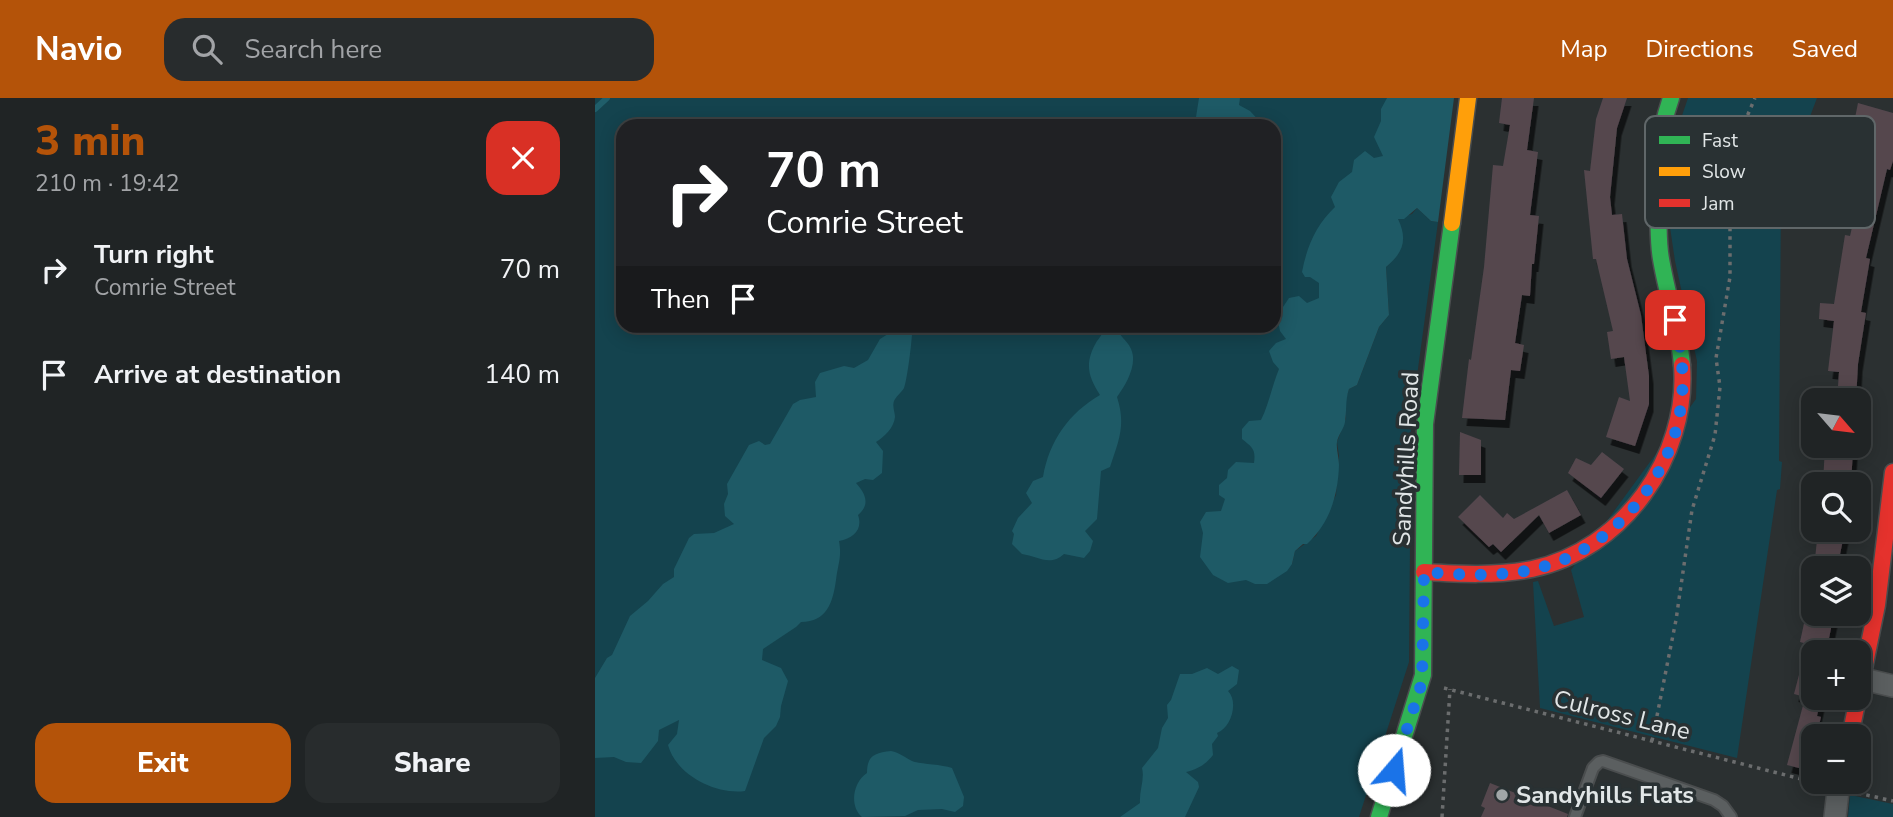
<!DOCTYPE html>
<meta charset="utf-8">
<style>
:root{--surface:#202425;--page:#282c2d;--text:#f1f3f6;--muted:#a2a4a7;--line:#3d4142;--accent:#b45309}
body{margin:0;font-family:"Nunito Sans",sans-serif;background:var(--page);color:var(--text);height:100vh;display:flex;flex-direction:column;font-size:26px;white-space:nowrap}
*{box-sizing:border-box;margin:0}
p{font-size:23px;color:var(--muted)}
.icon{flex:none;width:38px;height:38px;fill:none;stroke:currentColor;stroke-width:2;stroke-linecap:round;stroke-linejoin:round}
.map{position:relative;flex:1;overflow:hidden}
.details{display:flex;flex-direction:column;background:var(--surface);width:595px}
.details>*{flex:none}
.top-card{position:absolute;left:21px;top:21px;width:665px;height:214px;border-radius:21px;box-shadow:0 4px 18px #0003,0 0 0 2px var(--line);background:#202124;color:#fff;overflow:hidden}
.needle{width:46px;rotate:118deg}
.controls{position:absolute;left:1206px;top:290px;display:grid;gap:14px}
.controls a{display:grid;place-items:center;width:70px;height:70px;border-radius:14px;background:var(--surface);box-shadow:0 4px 18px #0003,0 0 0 2px var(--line);font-size:35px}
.pin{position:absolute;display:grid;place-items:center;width:60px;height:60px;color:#fff;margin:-30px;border-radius:14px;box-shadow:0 4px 10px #0006}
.me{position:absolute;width:77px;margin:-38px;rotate:18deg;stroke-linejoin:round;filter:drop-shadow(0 0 5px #0008)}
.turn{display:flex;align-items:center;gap:24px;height:147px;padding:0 35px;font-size:32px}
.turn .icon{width:91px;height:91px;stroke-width:2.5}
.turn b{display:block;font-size:49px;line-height:60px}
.then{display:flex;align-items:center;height:66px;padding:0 35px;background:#0003;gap:14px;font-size:26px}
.round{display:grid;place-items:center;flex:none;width:74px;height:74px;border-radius:21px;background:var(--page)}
.head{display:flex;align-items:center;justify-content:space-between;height:119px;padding:0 35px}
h1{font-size:42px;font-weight:800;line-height:52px;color:var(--accent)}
.primary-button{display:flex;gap:14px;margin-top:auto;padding:14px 35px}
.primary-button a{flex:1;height:80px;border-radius:21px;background:var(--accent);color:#fff;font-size:28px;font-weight:800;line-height:80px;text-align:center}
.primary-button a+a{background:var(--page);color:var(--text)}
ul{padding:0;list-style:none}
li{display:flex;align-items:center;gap:21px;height:105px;padding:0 35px}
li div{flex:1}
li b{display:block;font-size:26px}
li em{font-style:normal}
header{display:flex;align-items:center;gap:42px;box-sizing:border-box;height:98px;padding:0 35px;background:var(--accent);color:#fff}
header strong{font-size:33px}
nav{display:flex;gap:38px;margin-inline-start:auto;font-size:24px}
.search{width:490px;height:63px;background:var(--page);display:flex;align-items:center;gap:18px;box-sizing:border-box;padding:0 24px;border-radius:21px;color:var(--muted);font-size:26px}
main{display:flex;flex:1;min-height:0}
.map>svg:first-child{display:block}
</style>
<header>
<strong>Navio</strong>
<div class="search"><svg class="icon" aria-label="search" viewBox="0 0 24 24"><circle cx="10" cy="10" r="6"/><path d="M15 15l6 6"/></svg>Search here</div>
<nav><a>Map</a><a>Directions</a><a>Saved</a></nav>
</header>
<main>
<section class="details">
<div class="head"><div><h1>3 min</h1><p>210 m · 19:42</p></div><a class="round" style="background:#d93025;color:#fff"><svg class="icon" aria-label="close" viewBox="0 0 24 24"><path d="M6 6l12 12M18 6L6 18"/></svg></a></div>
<ul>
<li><svg class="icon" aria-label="right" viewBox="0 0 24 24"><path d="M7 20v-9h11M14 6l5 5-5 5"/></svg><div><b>Turn right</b><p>Comrie Street</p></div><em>70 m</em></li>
<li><svg class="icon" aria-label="arrive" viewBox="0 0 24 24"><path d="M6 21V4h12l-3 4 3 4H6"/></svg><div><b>Arrive at destination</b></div><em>140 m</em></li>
</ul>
<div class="primary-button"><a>Exit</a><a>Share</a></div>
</section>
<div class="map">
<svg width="1298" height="719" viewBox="0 0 1298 719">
<defs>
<filter id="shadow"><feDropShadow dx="4.5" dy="8" stdDeviation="0" flood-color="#0009"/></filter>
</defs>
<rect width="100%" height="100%" fill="#2b3031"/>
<path fill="#14434e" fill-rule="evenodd" d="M 0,0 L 832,0 L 678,475 L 697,466 L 700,453 L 721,438 L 741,397 L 744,358 L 742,344 L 751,320 L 750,303 L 754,291 L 762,287 L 784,229 L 794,217 L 791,169 C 808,154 812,141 802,121 L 817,116 L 822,110 L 836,123 L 843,124 L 816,322 L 814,564 L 764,719 L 0,719 ZM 28,28 L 679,28 L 679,228 L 28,228 Z
M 1093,0 L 1222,0 L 1186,95 L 1184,363 L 1187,364 L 1185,391 L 1182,392 L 1142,660 L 945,610 L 938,484 L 943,483 L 959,528 L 989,519 L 976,472 L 1101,301 L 1102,263 L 1080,163 L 1072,109 L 1079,41 Z
M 1255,697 L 1298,706 L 1298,719 L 1253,719 Z"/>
<path fill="#1e5a66" d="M 604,0 L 645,0 L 644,7 L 655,13 L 669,28 L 590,28 L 601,19 Z
M 792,0 L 859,0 L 843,124 L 836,123 L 822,110 L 809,121 L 803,121 C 813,142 808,155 791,169 L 794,217 L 784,229 L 762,287 L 754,291 C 750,303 752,312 750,324 C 749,331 743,337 742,344 C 741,351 744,360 744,367 C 743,397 735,425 712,446 L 708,446 L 700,453 L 697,466 L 692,473 L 672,486 L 660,486 L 651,482 L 633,485 L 618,477 L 605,459 L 608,435 L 605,424 L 611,414 L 626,413 L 630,401 L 624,397 L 624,387 L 632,380 L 633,372 L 641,364 L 659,365 C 661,351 657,349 647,341 L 647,331 L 654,323 L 666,322 C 674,306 677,288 684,271 L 678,264 L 674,253 L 681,245 L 691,241 L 685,233 L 682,218 L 694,200 L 704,198 L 712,205 L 724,200 L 724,185 L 715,179 L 710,179 L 707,174 C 712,148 721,127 740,109 L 736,99 L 744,84 L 757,74 L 759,62 L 770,53 L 779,60 L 788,58 L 779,39 L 786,23 L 786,11 Z
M 306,228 L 317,231 C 318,236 312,284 309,290 C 307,294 301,298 299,303 C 297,308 300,314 300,319 C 299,330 289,339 281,344 L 288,353 L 287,375 L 278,382 L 270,381 L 261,385 C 270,395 276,406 263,417 C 268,431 259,440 244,443 C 247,459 243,466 241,482 C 238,504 232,524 206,524 L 201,529 L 168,551 L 167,562 L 186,570 L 193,583 L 186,608 L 185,619 L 181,628 L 169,640 L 150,693 C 121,697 81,677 73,647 L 82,636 L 84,622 L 64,632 L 63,643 L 46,665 L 31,664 L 19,659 L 0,660 L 0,580 L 12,560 L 17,557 L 35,518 L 53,503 L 68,486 L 79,479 L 79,471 L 94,440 L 99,436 L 119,435 L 139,426 L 130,418 L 129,406 L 133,396 L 132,386 L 154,347 L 164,343 L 170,347 L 175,346 L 198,306 L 205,302 L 221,299 L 220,284 L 225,275 L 249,268 L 259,270 L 273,262 L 285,241 Z
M 508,228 L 520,228 C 524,238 532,242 536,251 C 543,266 531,287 522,299 C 531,327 524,342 515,369 L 506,373 L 502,421 L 490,433 L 498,443 L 495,453 L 489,460 L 469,456 C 455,469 442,458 427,456 L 417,446 L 419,436 L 417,433 L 423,420 L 437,405 L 431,395 L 438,383 L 448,379 C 454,343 474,315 505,297 C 493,278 489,265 502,243 C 507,237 508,235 508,228 Z
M 637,568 L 644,572 L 642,586 L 633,593 C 644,604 636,630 622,635 L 623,638 L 617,646 L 618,657 C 610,667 603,671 591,674 L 603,684 L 604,689 L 590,719 L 525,719 L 545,705 C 544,693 550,681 547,670 L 563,650 L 567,630 L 573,620 L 572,607 L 576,602 L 585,576 L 597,576 L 612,570 L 623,576 Z
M 296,653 C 305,655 309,659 317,663 C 323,666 345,666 357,670 L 369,699 L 368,708 L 360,714 L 347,711 L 323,712 L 310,718 L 267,719 C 254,708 258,684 272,675 C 272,657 280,655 296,653 Z"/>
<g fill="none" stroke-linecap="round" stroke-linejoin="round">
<path stroke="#205e6a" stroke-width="6" d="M 0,11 L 12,0"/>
</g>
<path fill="#54474e" filter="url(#shadow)" d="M 907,0 L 939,0 L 932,52 L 943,54 L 935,117 L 944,118 L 939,166 L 937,166 L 935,198 L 927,197 L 920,245 L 929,247 L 925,273 L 916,272 L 910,322 L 867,320 L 874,261 L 876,262 L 889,169 L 898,67 L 908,68 L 915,27 L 904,25 Z
M 1008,0 L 1032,0 L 1022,30 L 1015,99 L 1017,117 L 1027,116 L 1032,161 L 1046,217 L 1054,278 L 1054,306 L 1040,348 L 1011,339 L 1024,299 L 1035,303 L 1029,259 L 1016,261 L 1012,234 L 1018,233 L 1001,161 L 998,161 L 989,72 L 995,73 L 1001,21 Z
M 1263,5 L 1298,15 L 1298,63 L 1295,72 L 1292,71 L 1271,160 L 1275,161 L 1266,214 L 1271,215 L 1263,266 L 1261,303 L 1242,303 L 1244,274 L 1233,273 L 1239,223 L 1224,221 L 1225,205 L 1239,206 L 1250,137 L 1255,138 L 1269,78 L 1263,76 L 1276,32 L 1259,25 Z
M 865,334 L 886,342 L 886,377 L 864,377 Z
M 1230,349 L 1258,351 L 1256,387 L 1228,385 Z
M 1007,354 L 1029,371 L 1006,400 L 973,375 L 981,360 L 996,367 Z
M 972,392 L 986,417 L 954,435 L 944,417 L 906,454 L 898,446 L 894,449 L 863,419 L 885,397 L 908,420 L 912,415 L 919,421 Z
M 1223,432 L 1250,432 L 1242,471 L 1219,471 Z
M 1211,516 L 1239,516 L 1232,550 L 1218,547 L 1218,600 L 1226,600 L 1222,618 L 1226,619 L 1221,639 L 1218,639 L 1212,672 L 1192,667 L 1210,600 L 1214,600 L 1199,596 L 1212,546 L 1205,544 Z
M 895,685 L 973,716 L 972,719 L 886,719 L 890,710 L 886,708 Z"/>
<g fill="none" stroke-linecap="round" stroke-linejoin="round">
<defs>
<path id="lane" d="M 980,719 L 998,670 L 1004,664 L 1008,663 L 1119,702 L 1128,708 L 1136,719"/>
<path id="street" d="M 1268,581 L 1298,588
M 1240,719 L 1244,684"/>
<path id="fast" d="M 1076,0 C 1063,37 1061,73 1063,112 C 1064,129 1063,145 1066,161 C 1072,197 1084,231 1087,267
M 784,719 L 828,577 L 830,326 L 857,125"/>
<path id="slow" d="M 857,125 L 873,0"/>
<path id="jam" d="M 829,474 C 865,476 901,478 937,471 C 1028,452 1094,359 1087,267
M 1255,639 L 1282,507 L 1298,374"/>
</defs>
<use href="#lane" stroke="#4a4d4e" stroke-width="14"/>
<use href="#street" stroke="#4a4d4e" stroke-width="24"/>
<use href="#fast" stroke="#4a4d4e" stroke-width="19"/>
<use href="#slow" stroke="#4a4d4e" stroke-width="19"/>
<use href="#jam" stroke="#4a4d4e" stroke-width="19"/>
<path stroke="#6b6d6e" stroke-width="3.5" stroke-dasharray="3.5 5" stroke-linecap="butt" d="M 849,590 L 1218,684
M 1057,643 L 1081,522 L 1097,412 L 1120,337 L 1125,289 L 1121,260 L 1135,179 L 1135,76 L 1144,37 L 1160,0
M 1263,695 L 1298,703
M 847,719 L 855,591"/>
<use href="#lane" stroke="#5b5f60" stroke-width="10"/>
<use href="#street" stroke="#5b5f60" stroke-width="21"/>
<use href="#fast" stroke="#30b455" stroke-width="16"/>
<use href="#slow" stroke="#ff9f0a" stroke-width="16"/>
<use href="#jam" stroke="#e5322d" stroke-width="16"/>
</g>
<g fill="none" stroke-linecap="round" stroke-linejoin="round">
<path stroke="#1a73e8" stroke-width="12" stroke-dasharray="0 21.6" d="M 799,672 L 827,584 L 829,474 C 870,477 911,480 951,468 C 1020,447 1077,379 1086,307 C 1090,279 1086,250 1080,222"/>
</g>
<circle fill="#a1a6a7" stroke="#293133" stroke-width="2.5" cx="907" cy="697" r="7"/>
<g text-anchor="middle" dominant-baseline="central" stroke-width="7" stroke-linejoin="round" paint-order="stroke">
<g font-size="24" fill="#e1e6e7" stroke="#293133">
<text transform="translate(811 361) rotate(-87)">Sandyhills Road</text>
<text transform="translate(1027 617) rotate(14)">Culross Lane</text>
</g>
<g font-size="24" font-weight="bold" fill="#e1e6e7" stroke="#293133" text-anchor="start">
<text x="921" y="697">Sandyhills Flats</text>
</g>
</g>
<rect x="1050" y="18" width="230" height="112" rx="10" fill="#293133" stroke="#606769" stroke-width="2"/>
<rect x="1064" y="38" width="31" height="8" fill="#30b455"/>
<rect x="1064" y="69" width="31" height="9" fill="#ff9f0a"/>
<rect x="1064" y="101" width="31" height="8" fill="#e5322d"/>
<g font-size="19" fill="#e1e6e7">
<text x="1107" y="49">Fast</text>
<text x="1107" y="80">Slow</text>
<text x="1107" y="112">Jam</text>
</g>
</svg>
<div class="controls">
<a><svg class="needle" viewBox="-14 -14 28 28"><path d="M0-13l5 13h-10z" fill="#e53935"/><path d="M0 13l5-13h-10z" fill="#a2a4a7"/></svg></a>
<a><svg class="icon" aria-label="search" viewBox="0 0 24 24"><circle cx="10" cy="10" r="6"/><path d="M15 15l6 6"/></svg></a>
<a><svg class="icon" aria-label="layers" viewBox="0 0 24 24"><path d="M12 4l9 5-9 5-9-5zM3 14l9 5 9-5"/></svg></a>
<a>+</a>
<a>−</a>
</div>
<div class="pin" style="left:1080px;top:222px;background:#d93025"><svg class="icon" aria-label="arrive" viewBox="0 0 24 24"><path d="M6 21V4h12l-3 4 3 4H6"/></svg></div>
<svg class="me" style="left:799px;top:672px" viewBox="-20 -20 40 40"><circle r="19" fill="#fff"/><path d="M0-13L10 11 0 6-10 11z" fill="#1a73e8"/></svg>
<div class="top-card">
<div class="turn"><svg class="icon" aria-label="right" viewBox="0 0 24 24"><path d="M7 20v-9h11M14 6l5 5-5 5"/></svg><div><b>70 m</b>Comrie Street</div></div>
<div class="then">Then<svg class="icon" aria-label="arrive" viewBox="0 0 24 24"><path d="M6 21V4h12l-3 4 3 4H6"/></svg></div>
</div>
</div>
</main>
